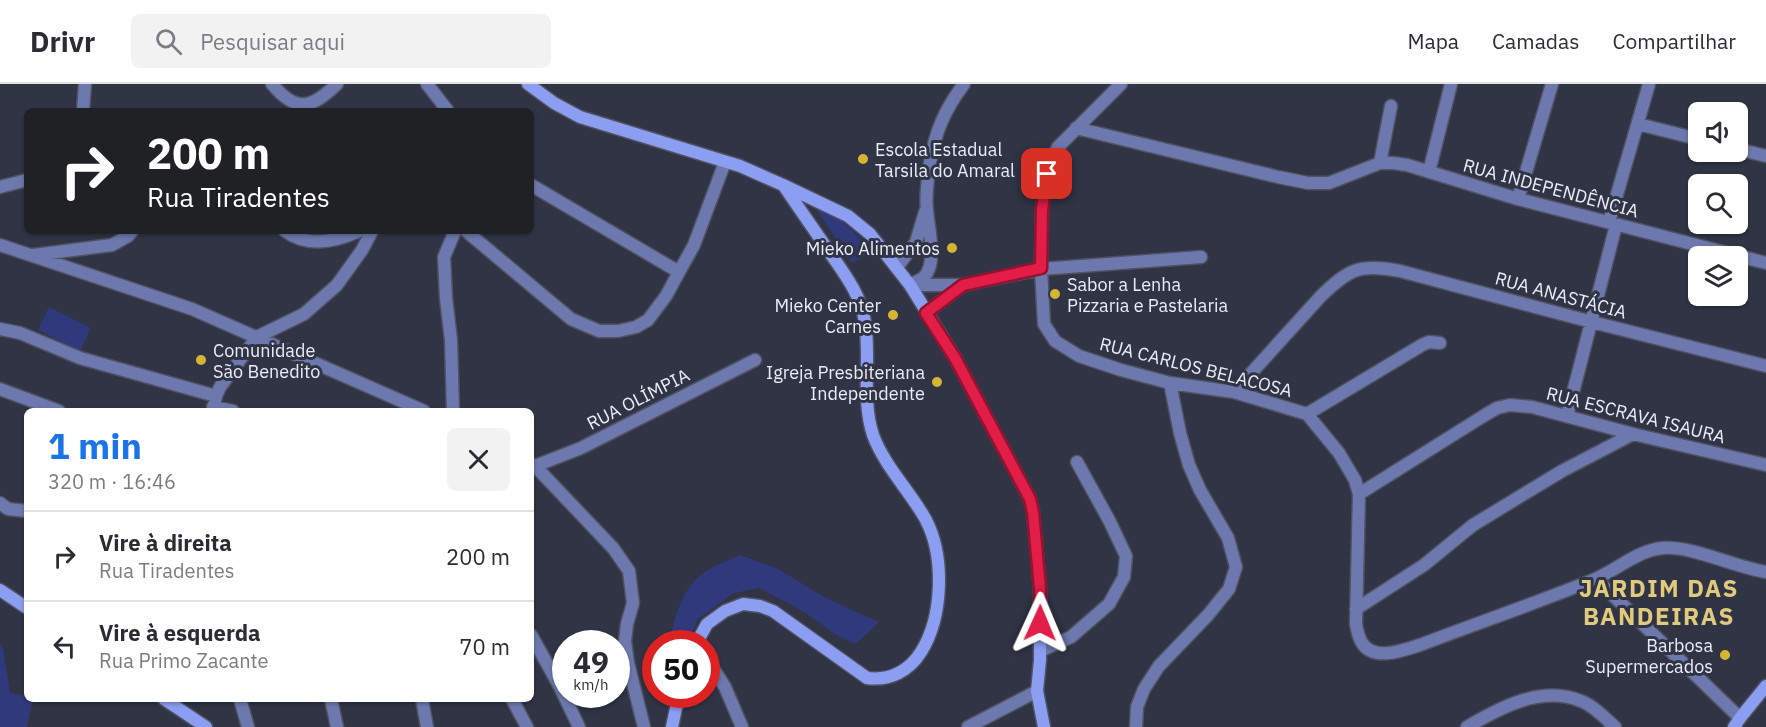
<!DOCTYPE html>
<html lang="pt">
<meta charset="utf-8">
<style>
:root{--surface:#fff;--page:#f2f2f3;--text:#2b2b33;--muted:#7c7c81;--line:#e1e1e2;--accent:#1a73e8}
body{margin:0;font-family:"IBM Plex Sans",sans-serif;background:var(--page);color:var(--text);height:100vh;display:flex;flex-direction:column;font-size:22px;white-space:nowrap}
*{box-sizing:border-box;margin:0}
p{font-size:20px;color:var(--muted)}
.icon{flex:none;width:33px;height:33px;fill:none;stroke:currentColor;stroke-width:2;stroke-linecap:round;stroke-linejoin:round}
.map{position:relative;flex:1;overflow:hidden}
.drawer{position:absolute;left:24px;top:324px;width:510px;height:294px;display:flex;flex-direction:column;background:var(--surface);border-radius:9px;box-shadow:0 2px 4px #0004}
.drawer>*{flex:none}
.guide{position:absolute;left:24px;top:24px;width:510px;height:126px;border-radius:9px;box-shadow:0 2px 4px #0004;background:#202124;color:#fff;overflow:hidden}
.fabs{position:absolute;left:1688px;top:18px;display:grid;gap:12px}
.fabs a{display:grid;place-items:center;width:60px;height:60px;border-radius:9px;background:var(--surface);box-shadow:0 2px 4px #0004;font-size:30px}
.speed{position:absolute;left:552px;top:546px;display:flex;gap:12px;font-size:30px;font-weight:700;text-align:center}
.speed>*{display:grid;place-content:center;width:78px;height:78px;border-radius:50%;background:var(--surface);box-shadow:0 2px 4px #0004;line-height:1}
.speed small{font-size:15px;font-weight:400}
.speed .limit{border:9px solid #d22;background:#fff;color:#111}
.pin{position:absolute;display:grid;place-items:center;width:51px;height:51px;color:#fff;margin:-26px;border-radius:12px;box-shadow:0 3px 9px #0006}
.me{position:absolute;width:66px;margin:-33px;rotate:1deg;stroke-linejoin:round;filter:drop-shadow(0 0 4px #0008)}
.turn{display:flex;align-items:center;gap:21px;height:126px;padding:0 24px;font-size:27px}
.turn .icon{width:78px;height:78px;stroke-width:2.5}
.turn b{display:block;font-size:42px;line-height:51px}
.round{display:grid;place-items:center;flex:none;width:63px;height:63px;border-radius:9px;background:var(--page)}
.overview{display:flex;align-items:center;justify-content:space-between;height:102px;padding:0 24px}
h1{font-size:36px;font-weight:700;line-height:45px;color:var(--accent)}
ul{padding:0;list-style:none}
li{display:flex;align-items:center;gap:18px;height:90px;padding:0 24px;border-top:2px solid var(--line)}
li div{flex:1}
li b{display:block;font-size:22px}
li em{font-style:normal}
header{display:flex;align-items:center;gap:36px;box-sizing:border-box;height:84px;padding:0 30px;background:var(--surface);border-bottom:2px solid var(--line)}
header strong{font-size:28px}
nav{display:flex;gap:33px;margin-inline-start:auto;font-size:21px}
.search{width:420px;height:54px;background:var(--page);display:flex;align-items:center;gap:15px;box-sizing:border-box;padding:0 21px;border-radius:9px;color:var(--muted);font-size:22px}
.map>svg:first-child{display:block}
</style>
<header>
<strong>Drivr</strong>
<div class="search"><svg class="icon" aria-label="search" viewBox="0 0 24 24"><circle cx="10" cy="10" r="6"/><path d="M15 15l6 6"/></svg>Pesquisar aqui</div>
<nav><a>Mapa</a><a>Camadas</a><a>Compartilhar</a></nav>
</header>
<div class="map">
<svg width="1766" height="643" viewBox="0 0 1766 643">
<rect width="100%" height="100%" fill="#303445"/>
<path fill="#30397c" d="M 817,126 C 837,126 859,154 872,168 L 852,179 Z
M 49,223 L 91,244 L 80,267 L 38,246 Z
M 740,471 L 778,485 L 826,514 L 879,538 L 856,560 L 836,551 L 809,531 L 786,518 L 759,504 L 734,509 L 698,535 L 687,559 L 669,559 C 675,532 682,503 706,487 C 717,480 729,476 740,471 Z
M 2,559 L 10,609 L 27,612 L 27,615 L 33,615 L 27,643 L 0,643 L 0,563 Z"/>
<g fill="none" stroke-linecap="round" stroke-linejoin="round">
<defs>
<path id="street" d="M 272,0 C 296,29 311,25 337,0
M 427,0 L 448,27
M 1121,0 L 1058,63 L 1052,74 L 1047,90 L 1042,126 L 1041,185 L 1044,240 L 1055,257 L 1079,272 L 1121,286 L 1170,299 L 1234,308 L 1307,330 L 1339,369 L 1355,396 L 1359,410 L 1356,540 C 1357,546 1359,554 1362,559 C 1374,578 1404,566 1420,561 C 1478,539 1536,519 1593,496 C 1616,487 1637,466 1663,464 C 1693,462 1734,483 1766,488
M 83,27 L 85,0
M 1638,40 L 1698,55
M 1076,44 L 1278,93 L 1308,99 L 1329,99 L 1380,79 L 1393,79 L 1407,81 L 1518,115 L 1766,179
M 1737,65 L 1766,72
M 1380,79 L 1391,22
M 1429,88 L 1451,0
M 531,101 L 679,188
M 0,103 L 27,96
M 1518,115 L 1552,0
M 1609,138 L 1649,0
M 285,147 C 308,164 335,158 359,147
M 466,147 L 571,235 L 599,247 L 618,247 L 636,243 L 648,236 L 666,212 L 679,188 L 694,161 L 725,78
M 0,161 L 192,225 L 424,327
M 34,171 L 112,161 L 128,152 L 132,147
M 897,183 L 916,158 L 925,128
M 912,200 C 915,198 921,196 924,193 C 938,179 928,143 927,126 C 925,111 928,94 930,79 C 935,48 945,25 964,0
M 910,201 L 963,201 L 1041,185 L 1201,173
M 926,229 L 963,201
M 0,245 L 20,249 L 80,274 L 216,312
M 0,305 L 59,327
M 1234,308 L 1321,212 C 1349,185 1360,179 1400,187 L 1592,238 L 1766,282
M 213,323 L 233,327
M 213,327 L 216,312 L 220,303 L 257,253 L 304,230 L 337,201 L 362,166 L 372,147
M 453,327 L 451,256 L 446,214 L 444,173 L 455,147
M 1307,330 L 1422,261 L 1429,258 L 1440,259
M 1567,332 L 1616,141
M 531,380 L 535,382 L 613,464 L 629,487 L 633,519 L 627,540 L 625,557 L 628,579 L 644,643
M 535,382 L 581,364 L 755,276
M 1359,410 L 1485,331 L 1497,324 L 1510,321 L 1532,323 L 1633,350 L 1766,381
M 0,419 L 8,425 L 27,427
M 1596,495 L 1740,634
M 1356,525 L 1424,481 L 1473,441 L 1562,387 L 1633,350
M 531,551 L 559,601 L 579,643
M 1040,567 L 1071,553 L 1109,520 L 1124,493 L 1126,472 L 1110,438 L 1077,378
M 706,573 L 725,603 L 742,643
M 240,615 L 248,643
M 331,615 L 337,643
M 422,615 L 427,643
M 512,615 L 527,643
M 968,643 L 1037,607
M 1136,643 L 1137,623 L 1144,605 L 1159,582 L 1208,531 L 1229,505 L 1236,483 L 1228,454 L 1200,406 L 1189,381 L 1180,349 L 1170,299
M 1467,643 C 1501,623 1542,601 1581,617 C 1594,622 1605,634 1615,643"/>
<path id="secondary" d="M 528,0 L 554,19 L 580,33 L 740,82 L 783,101 L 848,132 L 870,150 L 910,201 L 955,274 L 1030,415 L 1033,428 L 1040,504 L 1040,576 L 1037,607 L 1044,643
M 0,506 L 27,524
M 696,560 L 707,540 L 725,527 L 743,520 L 760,522 L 773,527 L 867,594 C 890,597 909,587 921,568 C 943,533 945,473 926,436 C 910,407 885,383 873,351 C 861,315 871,274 865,238 C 861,210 843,188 828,166 C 813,144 798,123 784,102
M 164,615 L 206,643
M 672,643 L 679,610
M 1734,643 L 1740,634 L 1766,602"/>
</defs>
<use href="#street" stroke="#4e5262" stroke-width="15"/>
<use href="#secondary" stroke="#4e5262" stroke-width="15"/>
<use href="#street" stroke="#6d79ae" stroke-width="12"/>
<use href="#secondary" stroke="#8c9ef2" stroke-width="12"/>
</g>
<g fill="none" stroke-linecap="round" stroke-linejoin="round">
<defs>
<path id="route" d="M 1040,539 L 1040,504 L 1033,428 L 1030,415 L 955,274 L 926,229 L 963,201 L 1041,184 L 1042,126 L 1047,90"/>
</defs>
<use href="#route" stroke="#92132f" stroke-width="15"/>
<use href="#route" stroke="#e11d48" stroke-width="10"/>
</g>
<g fill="#d6b534" stroke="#303445" stroke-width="2">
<circle cx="863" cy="75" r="6"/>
<circle cx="952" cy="164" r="6"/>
<circle cx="1055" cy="210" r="6"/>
<circle cx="893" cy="231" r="6"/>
<circle cx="201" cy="276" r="6"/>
<circle cx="937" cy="298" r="6"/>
<circle cx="1725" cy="571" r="6"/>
</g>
<g text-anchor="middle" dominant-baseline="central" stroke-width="6" stroke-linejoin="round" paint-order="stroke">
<g font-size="18" fill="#eaedf8" stroke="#303445" text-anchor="end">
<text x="875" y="65" text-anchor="start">Escola Estadual<tspan x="875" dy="21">Tarsila do Amaral</tspan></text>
<text x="940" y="164">Mieko Alimentos</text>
<text x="1067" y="200" text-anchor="start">Sabor a Lenha<tspan x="1067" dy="21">Pizzaria e Pastelaria</tspan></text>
<text x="881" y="221">Mieko Center<tspan x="881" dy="21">Carnes</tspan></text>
<text x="213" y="266" text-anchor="start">Comunidade<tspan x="213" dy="21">São Benedito</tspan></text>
<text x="925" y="288">Igreja Presbiteriana<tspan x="925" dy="21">Independente</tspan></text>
<text x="1713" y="561">Barbosa<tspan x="1713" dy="21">Supermercados</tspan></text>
</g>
<g font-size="18" fill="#eaedf8" stroke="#303445">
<text transform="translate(1551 104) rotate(15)">RUA INDEPENDÊNCIA</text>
<text transform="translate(1561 211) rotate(15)">RUA ANASTÁCIA</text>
<text transform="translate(1196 283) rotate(14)">RUA CARLOS BELACOSA</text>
<text transform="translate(638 315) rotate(-27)">RUA OLÍMPIA</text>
<text transform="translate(1636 331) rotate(14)">RUA ESCRAVA ISAURA</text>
</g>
<g font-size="24" font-weight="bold" letter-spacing="1.5" fill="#e0ca7d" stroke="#303445">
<text x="1659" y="504">JARDIM DAS<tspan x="1659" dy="28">BANDEIRAS</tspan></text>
</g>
</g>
</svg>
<div class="fabs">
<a><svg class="icon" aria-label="sound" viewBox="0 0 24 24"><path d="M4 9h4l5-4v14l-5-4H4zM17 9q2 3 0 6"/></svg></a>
<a><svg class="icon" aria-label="search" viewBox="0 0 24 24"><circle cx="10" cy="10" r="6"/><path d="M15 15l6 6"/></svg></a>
<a><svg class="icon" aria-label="layers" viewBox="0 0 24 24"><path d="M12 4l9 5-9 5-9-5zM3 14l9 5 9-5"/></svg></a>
</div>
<div class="speed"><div>49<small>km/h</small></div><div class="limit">50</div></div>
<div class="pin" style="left:1047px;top:90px;background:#d93025"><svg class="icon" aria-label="arrive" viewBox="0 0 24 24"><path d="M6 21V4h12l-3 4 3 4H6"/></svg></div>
<svg class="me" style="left:1040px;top:539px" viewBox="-20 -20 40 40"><path d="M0-17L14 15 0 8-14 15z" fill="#e11d48" stroke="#fff" stroke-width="4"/></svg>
<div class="guide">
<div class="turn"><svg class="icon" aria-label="right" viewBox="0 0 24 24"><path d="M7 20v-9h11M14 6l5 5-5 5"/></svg><div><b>200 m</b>Rua Tiradentes</div></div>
</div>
<section class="drawer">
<div class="overview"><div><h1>1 min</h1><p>320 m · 16:46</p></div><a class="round"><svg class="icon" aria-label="close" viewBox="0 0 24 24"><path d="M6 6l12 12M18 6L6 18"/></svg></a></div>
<ul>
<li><svg class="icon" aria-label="right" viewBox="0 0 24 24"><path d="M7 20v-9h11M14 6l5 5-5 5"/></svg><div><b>Vire à direita</b><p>Rua Tiradentes</p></div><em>200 m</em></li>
<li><svg class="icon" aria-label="left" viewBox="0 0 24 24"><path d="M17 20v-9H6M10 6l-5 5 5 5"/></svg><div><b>Vire à esquerda</b><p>Rua Primo Zacante</p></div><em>70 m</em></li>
</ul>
</section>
</div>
